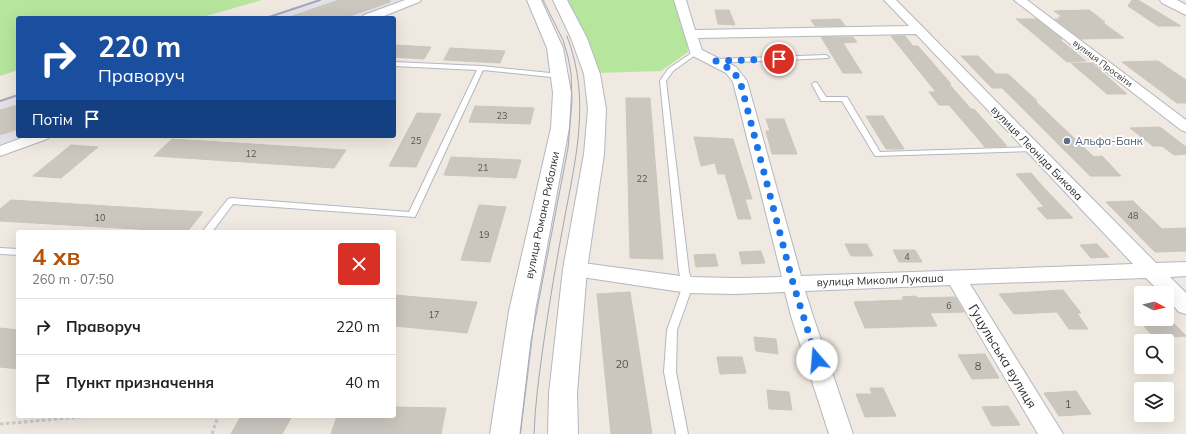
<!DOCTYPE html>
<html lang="uk">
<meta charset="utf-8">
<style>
:root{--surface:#fff;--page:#f6f6f6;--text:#222;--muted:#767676;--line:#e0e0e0;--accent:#b45309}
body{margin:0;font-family:Mulish,sans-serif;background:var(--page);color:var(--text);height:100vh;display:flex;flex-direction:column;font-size:15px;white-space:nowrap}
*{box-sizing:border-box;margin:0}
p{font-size:13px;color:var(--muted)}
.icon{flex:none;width:22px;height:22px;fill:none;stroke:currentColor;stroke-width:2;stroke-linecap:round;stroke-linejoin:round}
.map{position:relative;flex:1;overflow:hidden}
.side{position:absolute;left:16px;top:230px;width:380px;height:188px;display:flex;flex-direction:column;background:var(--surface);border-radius:4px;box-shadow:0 4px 16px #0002}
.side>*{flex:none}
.top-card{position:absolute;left:16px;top:16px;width:380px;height:122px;border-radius:4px;box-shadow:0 4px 16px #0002;background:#1a4fa0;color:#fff;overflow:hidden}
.needle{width:26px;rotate:97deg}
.buttons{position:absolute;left:1134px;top:286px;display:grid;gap:8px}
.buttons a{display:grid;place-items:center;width:40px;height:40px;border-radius:4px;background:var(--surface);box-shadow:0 4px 16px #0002;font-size:20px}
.pin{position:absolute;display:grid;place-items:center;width:34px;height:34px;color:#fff;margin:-17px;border:2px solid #fff;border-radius:50%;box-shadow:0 1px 4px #0007}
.me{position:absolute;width:44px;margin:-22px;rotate:342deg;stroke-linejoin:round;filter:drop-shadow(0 0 3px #0008)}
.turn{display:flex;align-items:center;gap:14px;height:84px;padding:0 16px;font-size:18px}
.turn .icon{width:52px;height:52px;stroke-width:2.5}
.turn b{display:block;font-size:28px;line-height:34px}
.then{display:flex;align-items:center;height:38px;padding:0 16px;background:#0003;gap:8px;font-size:15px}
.round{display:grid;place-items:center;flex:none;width:42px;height:42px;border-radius:4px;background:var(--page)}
.headline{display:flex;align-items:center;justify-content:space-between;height:68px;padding:0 16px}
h1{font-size:24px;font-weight:700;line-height:30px;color:var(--accent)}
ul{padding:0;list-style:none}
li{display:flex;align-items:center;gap:12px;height:56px;padding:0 16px;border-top:1px solid var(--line)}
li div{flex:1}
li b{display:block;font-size:15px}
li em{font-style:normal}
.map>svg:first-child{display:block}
</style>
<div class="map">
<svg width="1186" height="434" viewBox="0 0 1186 434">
<rect width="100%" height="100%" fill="#efe9e1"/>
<path fill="#e3e1e8" d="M 321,0 L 415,0 L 365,18 L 267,18 Z
M 18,95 L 18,136 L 41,136 L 0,151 L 0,100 Z"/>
<path fill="#b6e59e" d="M 0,0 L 262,0 L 199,18 L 18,18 L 18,70 L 0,76 Z
M 564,0 L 676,0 L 686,34 L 688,52 L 661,71 L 596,73 Z"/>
<path fill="#cbc7bf" stroke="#cbc5ba" d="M 339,0 L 390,0 L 390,2 L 344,18 L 292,18 L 292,16 Z
M 1132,0 L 1138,0 L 1181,26 L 1158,26 L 1128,6 Z
M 715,10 L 729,10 L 735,25 L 718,24 Z
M 1089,10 L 1105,22 L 1102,22 L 1124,38 L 1081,39 L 1055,19 L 1061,19 L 1058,17 L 1063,17 L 1054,11 Z
M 840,19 L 845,26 L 815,26 L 811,20 Z
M 1016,19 L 1036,19 L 1062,39 L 1059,39 L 1086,61 L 1067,62 Z
M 891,36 L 905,36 L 913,46 L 918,46 L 951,84 L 949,84 L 971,109 L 974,109 L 1007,146 L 985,147 L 949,105 L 939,105 L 929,92 L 936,92 Z
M 821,37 L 853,37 L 857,42 L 843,43 L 862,73 L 843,73 Z
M 394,45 L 431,47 L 424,59 L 394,57 Z
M 450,48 L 505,51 L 500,63 L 444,60 Z
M 961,56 L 978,56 L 996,74 L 1008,74 L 1037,101 L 1035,101 L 1094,157 L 1102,156 L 1121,176 L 1090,176 L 1002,88 L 992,88 Z
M 1158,61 L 1186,80 L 1186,103 L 1177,103 L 1122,62 Z
M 1071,63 L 1092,63 L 1127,94 L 1107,94 Z
M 626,98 L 650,98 L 663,259 L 630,258 Z
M 18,105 L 18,129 L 0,135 L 0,110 Z
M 475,106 L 534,108 L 530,124 L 469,122 Z
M 417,113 L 441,114 L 416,167 L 389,166 Z
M 866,116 L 883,116 L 904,149 L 886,149 Z
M 766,119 L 784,119 L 797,154 L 772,154 L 766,131 L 770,131 Z
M 1160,127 L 1186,147 L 1186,154 L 1174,155 L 1162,146 L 1153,146 L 1130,128 Z
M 694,137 L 733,139 L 752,199 L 745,199 L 751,219 L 738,219 L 725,174 L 718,174 L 715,163 L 701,166 Z
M 172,139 L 346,150 L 334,168 L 154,156 Z
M 71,145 L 98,147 L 61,178 L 33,176 Z
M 451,157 L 521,160 L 516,178 L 444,175 Z
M 1031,173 L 1044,188 L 1073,218 L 1047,219 L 1037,208 L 1044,207 L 1016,174 Z
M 11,200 L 203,212 L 187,232 L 0,221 L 0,209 Z
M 1133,201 L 1162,229 L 1186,228 L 1186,251 L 1155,252 L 1106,202 Z
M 479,205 L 506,207 L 490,262 L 461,260 Z
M 845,244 L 867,244 L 873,256 L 851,256 Z
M 1097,244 L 1109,257 L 1091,258 L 1080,245 Z
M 893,250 L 915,250 L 922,262 L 899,262 Z
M 761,251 L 765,263 L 742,264 L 739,252 Z
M 715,254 L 718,266 L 696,267 L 694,255 Z
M 1063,290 L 1081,313 L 1077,313 L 1088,329 L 1069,329 L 1057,312 L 1014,314 L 999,294 Z
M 630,292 L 652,434 L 611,434 L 597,294 Z
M 394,295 L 477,302 L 467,333 L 394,326 Z
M 916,296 L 917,298 L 955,297 L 964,312 L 930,313 L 937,326 L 865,328 L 854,302 L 904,300 L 902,297 Z
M 1170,319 L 1186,336 L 1154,338 L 1140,321 Z
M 0,328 L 18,330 L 18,369 L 0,367 Z
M 754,337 L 776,339 L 778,354 L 756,351 Z
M 985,354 L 999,378 L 972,379 L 958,355 Z
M 717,357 L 742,357 L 746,373 L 720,374 Z
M 870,388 L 883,388 L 896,416 L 865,417 L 856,394 L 872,394 Z
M 767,390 L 789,392 L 792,410 L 769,409 Z
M 1076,391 L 1091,414 L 1059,416 L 1044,393 Z
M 1008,406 L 1020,425 L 992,426 L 982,407 Z
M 394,407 L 446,408 L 441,434 L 331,434 L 337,416 L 394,416 Z
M 241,416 L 292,416 L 282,434 L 231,434 Z"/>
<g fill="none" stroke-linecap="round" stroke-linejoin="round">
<defs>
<path id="lane" d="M 696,50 L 698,51 L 698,53 L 673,71 L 666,81 L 689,272 L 693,285 L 677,330 L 676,372 L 688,434 L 676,434 L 664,372 L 667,330 L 683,285 L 679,272 L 660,81 L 668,69 Z
M 826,55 L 829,57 L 828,58 L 716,63 L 713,61 L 716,59 Z
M 394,62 L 481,66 L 560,74 L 563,76 L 560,78 L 483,70 L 415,217 L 233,204 L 212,232 L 202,232 L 228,199 L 231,198 L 409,212 L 477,70 L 394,66 Z
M 815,82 L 817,83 L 826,97 L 847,97 L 880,152 L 1034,147 L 1038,149 L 1034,151 L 875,156 L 842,101 L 821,101 L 812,84 Z
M 0,248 L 18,249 L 18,255 L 0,254 Z"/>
<path id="street" d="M 405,0 L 421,0 L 419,2 L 379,18 L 362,18 L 364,15 Z
M 674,0 L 686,0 L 695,30 L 909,26 L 884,0 L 896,0 L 1156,263 L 1186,262 L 1186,276 L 1170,277 L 1186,293 L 1186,314 L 1179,312 L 1167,299 L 1167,293 L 1161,293 L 1146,278 L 970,284 L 1063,434 L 1038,434 L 950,285 L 805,291 L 813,316 L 853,434 L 829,434 L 791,316 L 785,292 L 735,294 L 688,293 L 575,276 L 568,274 L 565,269 L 568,264 L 575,262 L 688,277 L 735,278 L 782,277 L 733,82 L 726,73 L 691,55 ZM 916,34 L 1133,264 L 801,276 L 747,81 L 736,67 L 702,50 L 698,38 Z
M 1014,0 L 1027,0 L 1186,120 L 1186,132 L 1181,130 Z
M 27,136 L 50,136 L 47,139 L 0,156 L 0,146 Z"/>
<path id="secondary" d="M 527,0 L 541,0 L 563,48 L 571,93 L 569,128 L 535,311 L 520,434 L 490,434 L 509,311 L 551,128 L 553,93 L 547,48 Z
M 553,0 L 567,0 L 587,38 L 600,74 L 606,109 L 604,154 L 587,269 L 577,393 L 578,434 L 548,434 L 549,393 L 563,269 L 584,154 L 588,109 L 584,74 L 571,38 Z
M 1160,0 L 1177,0 L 1186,5 L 1186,15 L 1162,3 Z"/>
</defs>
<use href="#lane" stroke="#b4b7c1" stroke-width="2"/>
<use href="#street" stroke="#b4b7c1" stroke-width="2"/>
<use href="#secondary" stroke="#b4b7c1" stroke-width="2"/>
<path stroke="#c9c9c9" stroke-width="3" stroke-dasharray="3.5 2.5" stroke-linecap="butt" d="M 0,424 L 93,416
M 212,434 L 218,416"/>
<use href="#lane" fill="#fff" fill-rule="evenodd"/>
<use href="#street" fill="#fff" fill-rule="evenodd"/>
<use href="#secondary" fill="#fff" fill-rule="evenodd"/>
<path stroke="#a3a6b8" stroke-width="1" d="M 520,434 L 531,341 L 568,148 L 572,101 L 571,73 L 568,57 L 563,40 L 543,0
M 534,434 C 535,405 539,376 543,347 C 549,305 556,263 564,221 C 576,157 591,99 567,36"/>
<path stroke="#a3a6b8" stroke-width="2" d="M 266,18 L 320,0
M 0,101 L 18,95"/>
</g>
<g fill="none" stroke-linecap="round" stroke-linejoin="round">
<path stroke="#1a73e8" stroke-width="7" stroke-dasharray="0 12.6" d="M 779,59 L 716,61 L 732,70 L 740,81 L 793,283 L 817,360"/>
</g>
<circle fill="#5c6f8a" stroke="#fff" stroke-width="1.5" cx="1067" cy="141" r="4"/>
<g text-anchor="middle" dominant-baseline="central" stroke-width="3.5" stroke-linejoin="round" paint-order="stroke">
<g font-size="9" fill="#2e2e2e" stroke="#fff">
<text transform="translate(1103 63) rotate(37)">вулиця Просвіти</text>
</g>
<g font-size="9" fill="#555452">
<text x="502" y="115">23</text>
<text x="416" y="140">25</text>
<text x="251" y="153">12</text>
<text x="483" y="167">21</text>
<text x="642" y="178">22</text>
<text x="1133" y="215">48</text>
<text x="100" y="217">10</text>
<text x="484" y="234">19</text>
<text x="907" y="256">4</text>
<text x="949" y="305">6</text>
<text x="434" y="314">17</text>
</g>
<g font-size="11" fill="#4e5e75" stroke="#fff" text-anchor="start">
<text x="1075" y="141">Альфа-Банк</text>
</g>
<g font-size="11" fill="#2e2e2e" stroke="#fff">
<text transform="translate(1037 153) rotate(46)">вулиця Леоніда Бикова</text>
<text transform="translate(542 215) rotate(-78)">вулиця Романа Рибалки</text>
<text transform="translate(880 280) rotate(-2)">вулиця Миколи Лукаша</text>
</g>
<g font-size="11" fill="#555452">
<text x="622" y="364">20</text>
<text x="978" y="366">8</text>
<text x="1068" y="404">1</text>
</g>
<g font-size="13" fill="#2e2e2e" stroke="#fff">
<text transform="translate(1003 356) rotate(59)">Гуцульська вулиця</text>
</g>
</g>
</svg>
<div class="buttons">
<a><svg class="needle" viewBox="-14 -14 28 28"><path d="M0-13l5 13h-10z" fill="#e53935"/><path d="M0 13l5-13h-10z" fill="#767676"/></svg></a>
<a><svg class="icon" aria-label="search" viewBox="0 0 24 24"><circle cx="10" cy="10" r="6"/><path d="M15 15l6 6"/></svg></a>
<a><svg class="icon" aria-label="layers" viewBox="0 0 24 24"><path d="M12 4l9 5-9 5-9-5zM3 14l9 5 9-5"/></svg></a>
</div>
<div class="pin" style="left:779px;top:59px;background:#d93025"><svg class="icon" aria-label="arrive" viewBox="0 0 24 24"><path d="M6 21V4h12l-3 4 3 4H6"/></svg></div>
<svg class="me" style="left:817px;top:360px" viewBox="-20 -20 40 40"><circle r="19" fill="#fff"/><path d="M0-13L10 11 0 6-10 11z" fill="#1a73e8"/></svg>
<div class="top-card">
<div class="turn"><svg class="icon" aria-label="right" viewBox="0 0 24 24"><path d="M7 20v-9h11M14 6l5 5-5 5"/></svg><div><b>220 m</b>Праворуч</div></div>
<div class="then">Потім<svg class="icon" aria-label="arrive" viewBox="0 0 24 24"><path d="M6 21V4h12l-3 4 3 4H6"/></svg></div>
</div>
<section class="side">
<div class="headline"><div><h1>4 хв</h1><p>260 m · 07:50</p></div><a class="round" style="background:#d93025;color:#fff"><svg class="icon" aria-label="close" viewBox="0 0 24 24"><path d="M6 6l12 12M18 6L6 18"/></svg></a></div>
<ul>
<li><svg class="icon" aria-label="right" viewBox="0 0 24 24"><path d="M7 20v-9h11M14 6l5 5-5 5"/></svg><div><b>Праворуч</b></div><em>220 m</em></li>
<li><svg class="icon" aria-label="arrive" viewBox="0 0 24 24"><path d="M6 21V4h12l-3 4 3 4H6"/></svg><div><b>Пункт призначення</b></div><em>40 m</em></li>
</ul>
</section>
</div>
